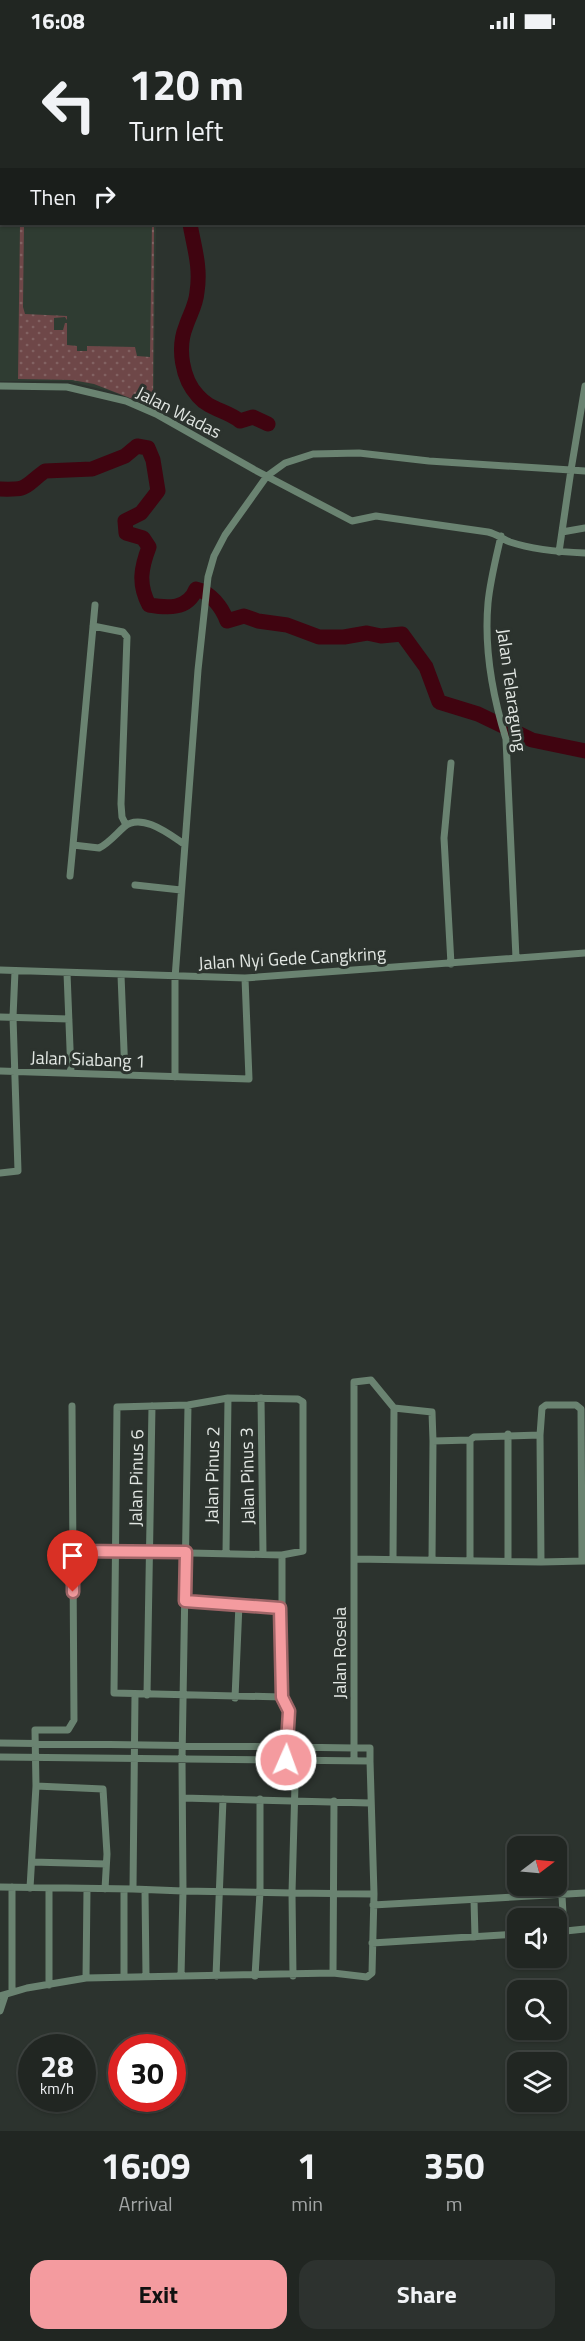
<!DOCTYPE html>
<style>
:root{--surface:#212622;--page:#2d322f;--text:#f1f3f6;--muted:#a2a5a5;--line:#3e4340;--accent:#f49b9f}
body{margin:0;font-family:"Titillium Web",sans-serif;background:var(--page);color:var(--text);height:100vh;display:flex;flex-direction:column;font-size:22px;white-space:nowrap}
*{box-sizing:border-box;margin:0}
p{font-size:20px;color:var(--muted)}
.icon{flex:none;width:33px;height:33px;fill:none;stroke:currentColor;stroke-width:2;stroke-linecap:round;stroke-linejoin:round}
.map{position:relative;height:2089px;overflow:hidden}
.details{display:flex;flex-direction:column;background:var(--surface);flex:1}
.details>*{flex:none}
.top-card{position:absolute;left:0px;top:0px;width:585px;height:183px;box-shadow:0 2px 4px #0004,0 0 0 2px var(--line);background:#212622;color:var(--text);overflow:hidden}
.needle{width:39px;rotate:74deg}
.tools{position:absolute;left:507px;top:1794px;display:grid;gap:12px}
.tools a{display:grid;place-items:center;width:60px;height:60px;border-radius:12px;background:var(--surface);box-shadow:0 2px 4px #0004,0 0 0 2px var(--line);font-size:30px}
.speed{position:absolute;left:18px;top:1992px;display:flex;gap:12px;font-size:30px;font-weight:700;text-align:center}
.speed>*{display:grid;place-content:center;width:78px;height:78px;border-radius:50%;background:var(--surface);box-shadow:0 2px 4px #0004,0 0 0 2px var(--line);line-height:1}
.speed small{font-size:15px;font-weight:400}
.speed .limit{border:9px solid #d22;background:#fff;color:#111}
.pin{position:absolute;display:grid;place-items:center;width:51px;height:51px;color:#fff;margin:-62px -26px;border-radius:50% 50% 50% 0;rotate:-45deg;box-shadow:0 0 6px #0007}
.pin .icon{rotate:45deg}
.me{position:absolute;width:66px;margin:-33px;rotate:2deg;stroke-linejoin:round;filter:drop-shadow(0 0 4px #0008)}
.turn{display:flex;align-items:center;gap:21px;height:126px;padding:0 30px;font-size:27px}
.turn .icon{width:78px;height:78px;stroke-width:2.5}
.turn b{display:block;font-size:42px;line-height:51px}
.then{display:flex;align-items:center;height:57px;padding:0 30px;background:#0003;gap:12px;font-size:22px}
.eta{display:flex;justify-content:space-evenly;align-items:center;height:102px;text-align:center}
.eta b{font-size:36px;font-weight:700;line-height:42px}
.action{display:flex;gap:12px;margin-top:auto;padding:12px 30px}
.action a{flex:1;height:69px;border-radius:18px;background:var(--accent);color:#111;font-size:24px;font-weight:700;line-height:69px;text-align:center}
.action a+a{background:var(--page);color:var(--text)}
.status{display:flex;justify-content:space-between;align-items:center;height:42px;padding:0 30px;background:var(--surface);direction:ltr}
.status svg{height:16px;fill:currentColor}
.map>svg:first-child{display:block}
</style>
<div class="status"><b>16:08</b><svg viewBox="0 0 49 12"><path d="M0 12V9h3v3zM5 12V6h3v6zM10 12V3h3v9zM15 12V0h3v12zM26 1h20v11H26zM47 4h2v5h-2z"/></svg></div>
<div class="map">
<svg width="585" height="2089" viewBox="0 0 585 2089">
<defs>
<pattern id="grass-dots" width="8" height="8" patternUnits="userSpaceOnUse" patternTransform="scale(1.5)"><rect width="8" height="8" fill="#6e4748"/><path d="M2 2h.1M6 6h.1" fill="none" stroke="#826262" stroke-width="1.8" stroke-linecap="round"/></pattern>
</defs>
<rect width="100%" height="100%" fill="#2c332e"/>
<path fill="#2f3c32" d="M 0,3 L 2,182 L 156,182 L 154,366 L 113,350 L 68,339 L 0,339 Z"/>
<path fill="url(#grass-dots)" d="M 20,182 L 24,182 L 23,265 L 25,272 L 67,274 L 67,278 L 65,275 L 54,276 L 54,288 L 63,288 L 65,281 L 67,281 L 67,303 L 77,304 L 77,309 L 87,309 L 87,304 L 135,305 L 137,314 L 150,315 L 152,182 L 154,182 L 153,365 L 94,342 L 72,338 L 18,337 Z"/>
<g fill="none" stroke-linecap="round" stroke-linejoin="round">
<path stroke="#400410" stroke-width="15" d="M 202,2 L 203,0
M 190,182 C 194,205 201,225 197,250 C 196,263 190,272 186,284 C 177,306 182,337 198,354 C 210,368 226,368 240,379 L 253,375 L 268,382
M 0,447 C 30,448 23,445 45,429 L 92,427 L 125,414 L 137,404 L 148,406 L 153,418 L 158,449 L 141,471 L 125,479 L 126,491 L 143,496 L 149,505 C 141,526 138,542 149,563 C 167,566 188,568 196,547 C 210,550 222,565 227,579 L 244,574 L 258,579 L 287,583 L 319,595 L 344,595 L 367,591 L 381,594 L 402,592 L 426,625 L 439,660 L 478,672 L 532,698 L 585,709"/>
<path stroke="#6a8371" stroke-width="7" d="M 184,2 L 185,0
M 0,344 L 67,345 L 126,359 L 156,372 L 255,428 L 352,479 L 376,474 L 488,490 C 497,492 502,497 510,500 C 534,508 560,510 585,511
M 562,490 L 585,486
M 501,494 C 496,516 490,539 488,561 C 484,606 493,655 506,697 L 516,916
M 559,510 L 571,428 L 585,429
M 95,563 L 73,803 L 99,806 C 109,801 116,792 124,785 C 141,770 169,792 184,802
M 93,584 L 123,590 L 127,595 L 121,762 L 122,775 L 126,783
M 451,721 L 444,796 L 451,922
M 70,834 L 73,803
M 135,843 L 181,848
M 0,928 L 245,936 L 585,911
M 67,931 L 71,1031
M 121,933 L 125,1033
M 0,975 L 69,977
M 0,1029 L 249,1037 L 245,936
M 175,1035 L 175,936 L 198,628 L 208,535 L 214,514 L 225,493 L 267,434 L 285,421 L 313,412 L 359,411 L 429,419 L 571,428 L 585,344
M 0,1131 L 18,1129 L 13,975 L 15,929
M 261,1356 L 263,1511
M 508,1392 L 508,1519
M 59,1508 L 282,1513
M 226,1511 L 228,1356
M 354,1517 L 541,1520 L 540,1393 L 542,1366 L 546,1363 L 576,1363 L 581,1367 L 582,1519
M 393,1517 L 394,1366
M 432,1518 L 433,1399
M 470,1519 L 470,1398
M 541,1520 L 584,1519
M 185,1559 L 280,1566
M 147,1653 L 152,1364
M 282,1655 L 114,1651 L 117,1365 L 188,1363 L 228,1356 L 298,1357 L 303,1360 L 303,1509 L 282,1513 L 282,1655 L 289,1669 L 286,1718
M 235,1656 L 239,1562
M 0,1701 L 354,1706 L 370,1706 L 370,1719 L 0,1715
M 296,1706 L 292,1851 L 374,1852 L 370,1719
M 354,1719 L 354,1340 L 371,1338 L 394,1366 L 432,1370 L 433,1399 L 470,1398 L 474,1395 L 540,1393
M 36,1744 L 103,1747 L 107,1812 L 105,1847
M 183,1756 L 370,1761
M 32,1820 L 106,1822
M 0,1845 L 133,1847 L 135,1653
M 30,1846 L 36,1744 L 35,1688 L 68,1688 L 74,1678 L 72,1364
M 133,1847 L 183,1849 L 182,1718 L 188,1363
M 145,1848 L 146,1934
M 562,1854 L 564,1889
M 474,1858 L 475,1895
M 373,1863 L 585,1851
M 556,1890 L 585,1887
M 372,1901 L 518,1892
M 333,1931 L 334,1759
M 181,1934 L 183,1849 L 292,1851 L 293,1934
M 216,1934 L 223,1757
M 255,1934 L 260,1850 L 260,1757
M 124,1935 L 124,1847
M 86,1936 L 87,1847
M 49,1943 L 49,1846
M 12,1950 L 12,1845
M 0,1954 L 27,1946 L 86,1936 L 333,1931 L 367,1935 L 372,1931 L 374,1852
M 0,1969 L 5,1954"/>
</g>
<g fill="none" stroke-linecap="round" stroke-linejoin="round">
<defs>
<path id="route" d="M 73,1550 L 73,1509 L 186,1510 L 185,1559 L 280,1566 L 282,1655 L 289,1669 L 286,1718"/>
</defs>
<use href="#route" stroke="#9f6567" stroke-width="15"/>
<use href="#route" stroke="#f49b9f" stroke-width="10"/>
</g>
<g text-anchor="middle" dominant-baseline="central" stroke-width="6" stroke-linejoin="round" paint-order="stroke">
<g font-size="18" fill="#e1e6e2" stroke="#2c332e">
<text transform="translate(179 370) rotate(27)">Jalan Wadas</text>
<text transform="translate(512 648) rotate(82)">Jalan Telaragung</text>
<text transform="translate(292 916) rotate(-3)">Jalan Nyi Gede Cangkring</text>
<text transform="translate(88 1017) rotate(2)">Jalan Siabang 1</text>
<text transform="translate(212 1433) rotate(-89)">Jalan Pinus 2</text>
<text transform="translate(247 1434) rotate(-91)">Jalan Pinus 3</text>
<text transform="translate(136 1436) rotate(-89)">Jalan Pinus 6</text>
<text transform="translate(339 1611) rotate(-90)">Jalan Rosela</text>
</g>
</g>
</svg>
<div class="tools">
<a><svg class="needle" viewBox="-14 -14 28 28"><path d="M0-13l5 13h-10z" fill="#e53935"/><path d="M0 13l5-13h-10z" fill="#a2a5a5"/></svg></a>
<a><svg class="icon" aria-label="sound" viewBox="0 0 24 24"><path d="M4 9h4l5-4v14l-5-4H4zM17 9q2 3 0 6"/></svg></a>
<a><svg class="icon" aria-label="search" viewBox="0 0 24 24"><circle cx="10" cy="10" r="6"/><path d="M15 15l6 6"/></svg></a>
<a><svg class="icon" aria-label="layers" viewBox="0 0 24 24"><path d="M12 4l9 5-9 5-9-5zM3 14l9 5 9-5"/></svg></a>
</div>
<div class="speed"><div>28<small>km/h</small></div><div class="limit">30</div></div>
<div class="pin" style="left:73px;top:1550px;background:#d93025"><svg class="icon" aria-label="arrive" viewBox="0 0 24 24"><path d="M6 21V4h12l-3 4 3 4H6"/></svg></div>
<svg class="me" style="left:286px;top:1718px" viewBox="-20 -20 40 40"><circle r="17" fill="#f49b9f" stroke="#fff" stroke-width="3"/><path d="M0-11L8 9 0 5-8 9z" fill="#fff"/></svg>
<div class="top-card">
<div class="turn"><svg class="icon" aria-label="left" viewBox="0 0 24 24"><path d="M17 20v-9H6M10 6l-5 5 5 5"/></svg><div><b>120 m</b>Turn left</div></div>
<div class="then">Then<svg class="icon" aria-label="right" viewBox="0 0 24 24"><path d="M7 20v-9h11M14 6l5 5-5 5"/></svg></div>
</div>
</div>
<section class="details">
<div class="eta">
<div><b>16:09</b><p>Arrival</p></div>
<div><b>1</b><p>min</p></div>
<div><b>350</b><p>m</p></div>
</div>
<div class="action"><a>Exit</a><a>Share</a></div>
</section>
